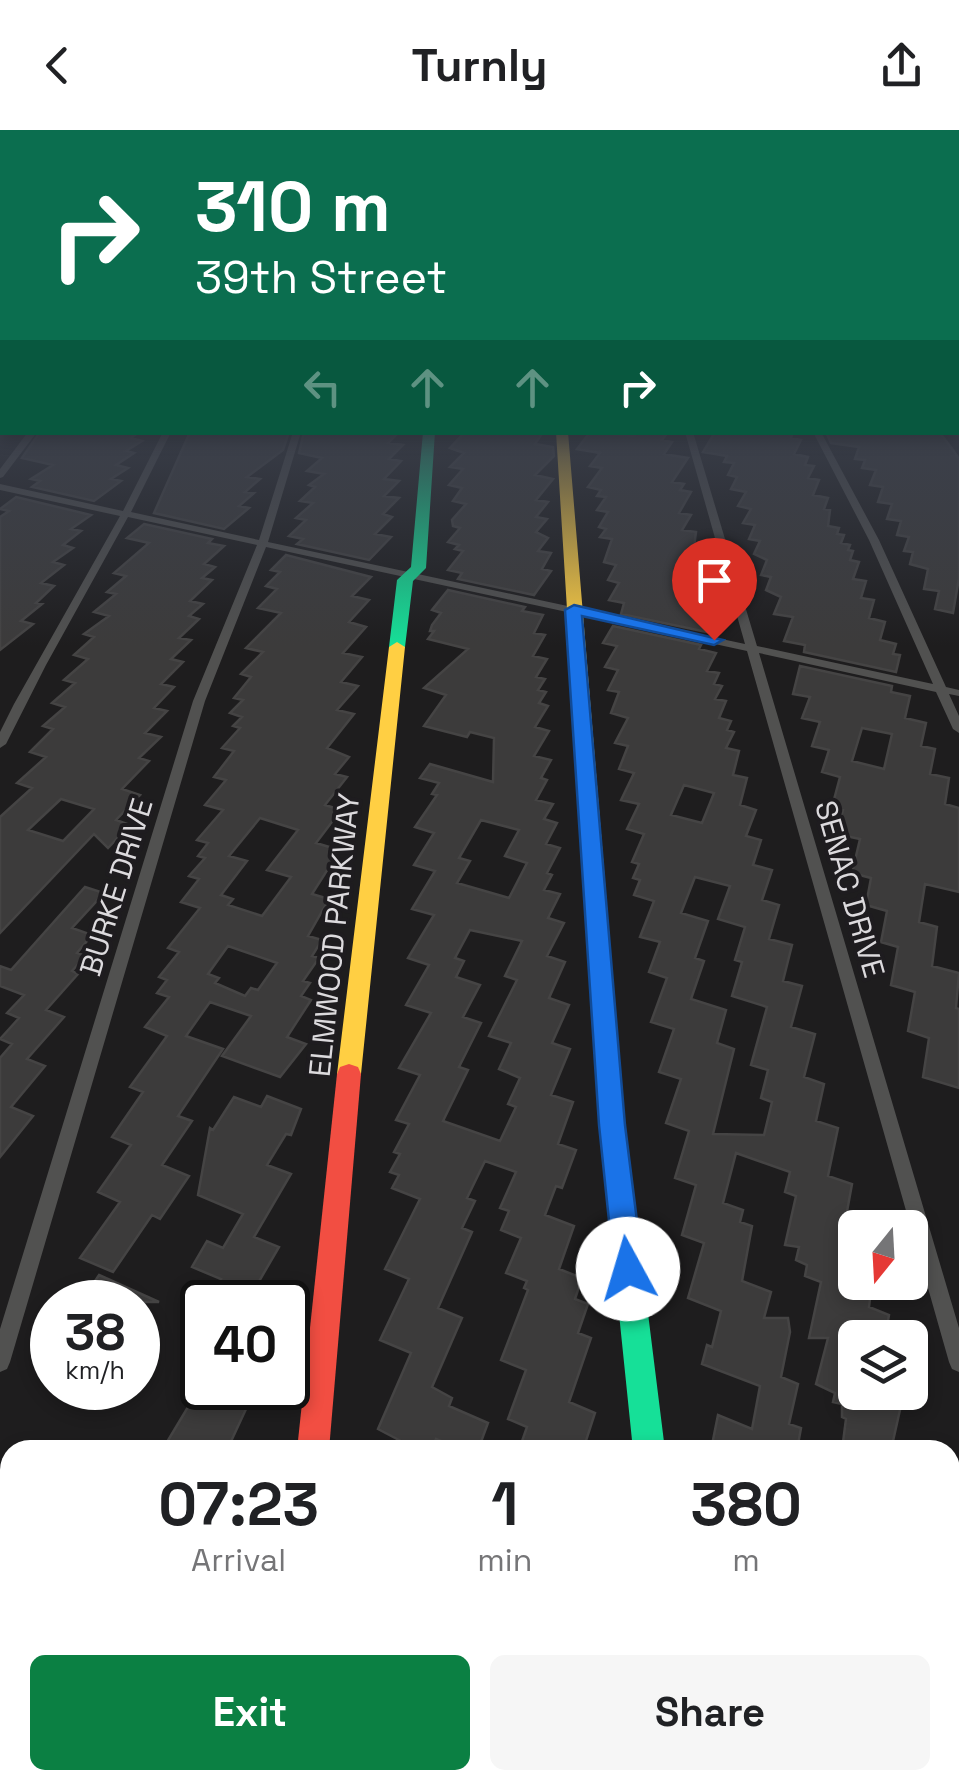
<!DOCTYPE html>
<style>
:root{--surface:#fff;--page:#f6f6f6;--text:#202124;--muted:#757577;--accent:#0b8043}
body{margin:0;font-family:"Space Grotesk",sans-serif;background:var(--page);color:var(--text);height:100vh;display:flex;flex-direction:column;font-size:38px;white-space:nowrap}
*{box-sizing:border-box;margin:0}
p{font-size:32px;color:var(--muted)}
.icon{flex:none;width:55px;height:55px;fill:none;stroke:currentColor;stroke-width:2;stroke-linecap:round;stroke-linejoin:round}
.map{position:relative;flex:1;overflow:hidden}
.details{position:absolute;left:0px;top:1310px;width:960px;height:350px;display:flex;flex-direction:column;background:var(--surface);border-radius:30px 30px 0 0;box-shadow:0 5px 15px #0003}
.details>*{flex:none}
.hud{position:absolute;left:0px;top:0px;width:960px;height:305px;box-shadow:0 5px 15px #0003;background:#0b6e4f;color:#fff;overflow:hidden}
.needle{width:65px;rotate:198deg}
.buttons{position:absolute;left:838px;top:1080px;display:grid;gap:20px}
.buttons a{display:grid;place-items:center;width:90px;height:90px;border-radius:15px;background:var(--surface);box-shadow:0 5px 15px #0003;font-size:50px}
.speed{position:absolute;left:30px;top:1150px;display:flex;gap:20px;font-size:50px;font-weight:700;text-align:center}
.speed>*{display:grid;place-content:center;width:130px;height:130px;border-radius:50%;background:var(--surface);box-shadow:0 5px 15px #0003;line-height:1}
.speed small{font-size:25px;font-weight:400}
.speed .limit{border:5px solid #111;border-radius:15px;background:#fff;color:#111}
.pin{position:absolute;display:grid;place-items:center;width:85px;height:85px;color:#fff;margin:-102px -42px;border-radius:50% 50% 50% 0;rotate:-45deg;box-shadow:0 0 10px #0007}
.pin .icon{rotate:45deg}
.me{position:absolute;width:110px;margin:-55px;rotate:354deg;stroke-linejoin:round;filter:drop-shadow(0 0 8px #0008)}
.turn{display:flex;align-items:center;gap:35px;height:210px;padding:0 30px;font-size:45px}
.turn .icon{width:130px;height:130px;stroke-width:2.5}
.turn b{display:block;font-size:70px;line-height:85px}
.lanes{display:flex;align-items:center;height:95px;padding:0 30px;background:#0003;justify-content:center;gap:50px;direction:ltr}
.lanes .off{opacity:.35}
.eta{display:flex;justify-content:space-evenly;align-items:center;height:170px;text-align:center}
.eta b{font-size:60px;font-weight:800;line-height:70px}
.primary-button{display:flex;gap:20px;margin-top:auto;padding:20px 30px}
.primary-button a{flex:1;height:115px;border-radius:15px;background:var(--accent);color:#fff;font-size:40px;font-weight:800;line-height:115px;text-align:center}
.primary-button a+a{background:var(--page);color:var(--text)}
header{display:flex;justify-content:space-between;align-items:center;height:130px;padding:0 30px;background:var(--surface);font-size:45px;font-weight:800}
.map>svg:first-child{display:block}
</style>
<header><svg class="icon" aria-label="back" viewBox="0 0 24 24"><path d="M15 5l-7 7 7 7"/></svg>Turnly<svg class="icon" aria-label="share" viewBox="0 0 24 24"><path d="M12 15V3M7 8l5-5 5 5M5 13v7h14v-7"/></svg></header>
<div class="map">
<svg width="959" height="1660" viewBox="0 0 959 1660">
<rect width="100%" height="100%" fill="#1e1d1e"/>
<path fill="#134964" d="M 0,1387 L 10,1392 L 10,1561 L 0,1555 Z
M 162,1650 L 484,1650 L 502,1660 L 179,1660 Z"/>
<path fill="#3c3b3b" stroke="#454444" stroke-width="2.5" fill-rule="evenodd" d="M 40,302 L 139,302 L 131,308 L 142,311 L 126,321 L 134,323 L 116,335 L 128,338 L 111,349 L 121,351 L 94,371 L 32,357 L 40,351 L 31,349 L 53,335 L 22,328 Z
M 190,302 L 289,302 L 283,320 L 247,347 L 260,349 L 245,362 L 254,363 L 239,376 L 249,378 L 224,399 L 154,383 Z
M 304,302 L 399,302 L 388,313 L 403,315 L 389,329 L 401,331 L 384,349 L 399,351 L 384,366 L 399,368 L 383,384 L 392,387 L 375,404 L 391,407 L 369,430 L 297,414 L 303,409 L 289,406 L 306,390 L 296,388 L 313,373 L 300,371 L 315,357 L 309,355 L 324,344 L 307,341 L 322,328 L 299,323 Z
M 465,302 L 543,302 L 535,314 L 553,317 L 554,326 L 535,345 L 553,349 L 536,370 L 548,372 L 536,387 L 547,389 L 536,402 L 548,408 L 538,421 L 551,423 L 542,439 L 551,441 L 534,465 L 458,449 L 462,443 L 448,440 L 463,421 L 455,419 L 459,415 L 448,412 L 460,398 L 453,396 L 452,390 L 466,374 L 453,371 L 462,358 L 449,355 L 463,339 L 450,337 L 464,323 L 450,318 Z
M 590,302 L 634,306 L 636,302 L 668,302 L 662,310 L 672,312 L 664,324 L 688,328 L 672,352 L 684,354 L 680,360 L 691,362 L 679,383 L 691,385 L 682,400 L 696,402 L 694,417 L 700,419 L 697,425 L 703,426 L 698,435 L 705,436 L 701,443 L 707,444 L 702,454 L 709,456 L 700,475 L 718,479 L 707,502 L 621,484 L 624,473 L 609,470 L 619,453 L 608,450 L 616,435 L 604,432 L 612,409 L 600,407 L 606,399 L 599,397 L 608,382 L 597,380 L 606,367 L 597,366 L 601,360 L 588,357 L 602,338 L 590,336 L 600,323 L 577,319 Z
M 715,302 L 793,302 L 791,308 L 801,310 L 794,324 L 808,327 L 805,335 L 814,336 L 808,348 L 819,350 L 813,365 L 828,368 L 824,379 L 830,380 L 828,396 L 839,398 L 837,404 L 844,405 L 841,413 L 850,415 L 848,420 L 853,421 L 850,430 L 859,432 L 853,449 L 866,451 L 861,468 L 874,470 L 869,488 L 885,492 L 880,510 L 896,514 L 893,524 L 900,525 L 896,542 L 804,522 L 805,515 L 784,511 L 793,487 L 774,484 L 781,467 L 766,460 L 771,447 L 761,445 L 767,430 L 754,424 L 760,411 L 749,409 L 755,395 L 743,393 L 751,379 L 738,376 L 746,362 L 731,359 L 737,347 L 728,345 L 734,333 L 724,332 L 727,326 L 703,322 Z
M 826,302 L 940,303 L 953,320 L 959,329 L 959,448 L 953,483 L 935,479 L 939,461 L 924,459 L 928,439 L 910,434 L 913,422 L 904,421 L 909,407 L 897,405 L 901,391 L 887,389 L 892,374 L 878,372 L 883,357 L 870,355 L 876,340 L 862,338 L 865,330 L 855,329 L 859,317 L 831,313 Z
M 16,367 L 91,385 L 71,399 L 81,401 L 63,415 L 73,418 L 53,432 L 64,435 L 41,453 L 54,456 L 36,473 L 42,474 L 21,491 L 33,494 L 0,520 L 0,387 L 9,381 L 0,379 Z
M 144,394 L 212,409 L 208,413 L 224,416 L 204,434 L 215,437 L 202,448 L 212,450 L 190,471 L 203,474 L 189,486 L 199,489 L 179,508 L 191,510 L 171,529 L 183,532 L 161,554 L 174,557 L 154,578 L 167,581 L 145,603 L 161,607 L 139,628 L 149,631 L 122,659 L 140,665 L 116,690 L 130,695 L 108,718 L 94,704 L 0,803 L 0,687 L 32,658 L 17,653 L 46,627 L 30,622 L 53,599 L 43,596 L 65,577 L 52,573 L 75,553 L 64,550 L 88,529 L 74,525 L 94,507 L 84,504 L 109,486 L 94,482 L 116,464 L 107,462 L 126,446 L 114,443 L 149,413 L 127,408 ZM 61,669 L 94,679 L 63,711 L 28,700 Z
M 286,425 L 371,447 L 352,466 L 369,470 L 349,492 L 366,497 L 343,523 L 362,527 L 341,552 L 358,556 L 337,580 L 354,584 L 327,618 L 349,627 L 335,644 L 347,647 L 325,675 L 341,680 L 316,713 L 336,719 L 331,726 L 335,728 L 312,764 L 329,769 L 308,806 L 322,810 L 312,826 L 319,828 L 303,851 L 310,853 L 301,866 L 311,870 L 287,907 L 306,914 L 280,947 L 222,926 L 251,886 L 210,872 L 186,906 L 223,919 L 178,986 L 192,991 L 162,1035 L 189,1046 L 160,1089 L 152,1085 L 113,1142 L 80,1128 L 120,1072 L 98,1062 L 131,1015 L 112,1007 L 143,962 L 130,957 L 167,906 L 145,897 L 169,867 L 157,863 L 167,850 L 159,847 L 179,822 L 168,818 L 200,778 L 181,772 L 199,749 L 189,746 L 205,728 L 198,726 L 208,713 L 197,710 L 223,680 L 205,675 L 226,650 L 214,647 L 234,621 L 222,618 L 240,598 L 233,596 L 242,587 L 230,583 L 243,570 L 234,568 L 251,547 L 241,544 L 263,522 L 246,518 L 281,483 L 258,478 L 277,459 L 266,456 L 280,442 L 271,440 ZM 260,688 L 298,700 L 267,740 L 291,747 L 262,786 L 228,775 L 233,769 L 221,765 L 247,731 L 229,726 ZM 228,816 L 277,833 L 258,860 L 251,858 L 245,866 L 215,853 L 219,848 L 208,844 Z
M 448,460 L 525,477 L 522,481 L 543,485 L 534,503 L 545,505 L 533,526 L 547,529 L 536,547 L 545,549 L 538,560 L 546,562 L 539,573 L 548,576 L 535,597 L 549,601 L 534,626 L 551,630 L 541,648 L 547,650 L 536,670 L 553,674 L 544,689 L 557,693 L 546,714 L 560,718 L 547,743 L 552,745 L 544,760 L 560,764 L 548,788 L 564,793 L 547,826 L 565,832 L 549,868 L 569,875 L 552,913 L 570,919 L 551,965 L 573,972 L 558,1014 L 576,1020 L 562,1058 L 556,1056 L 545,1085 L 574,1096 L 559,1139 L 582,1148 L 575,1169 L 588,1174 L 578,1203 L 591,1208 L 569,1272 L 595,1283 L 583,1320 L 535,1320 L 521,1314 L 527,1297 L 508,1289 L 526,1240 L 501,1230 L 528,1160 L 524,1158 L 527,1151 L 506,1143 L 521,1108 L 501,1100 L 509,1081 L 500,1078 L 516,1042 L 485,1031 L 467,1068 L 475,1071 L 462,1098 L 472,1102 L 438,1178 L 462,1188 L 432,1257 L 452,1268 L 449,1276 L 488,1293 L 478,1320 L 462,1320 L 436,1309 L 431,1320 L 418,1320 L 378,1299 L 411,1223 L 380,1210 L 409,1149 L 385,1139 L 420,1069 L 392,1058 L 399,1045 L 390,1042 L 400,1024 L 394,1022 L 409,994 L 396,990 L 420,945 L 399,938 L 431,883 L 406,875 L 429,835 L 408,828 L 434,785 L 412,779 L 435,741 L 414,735 L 434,703 L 415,697 L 437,665 L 432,664 L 439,653 L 420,648 L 430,634 L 493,652 L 494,608 L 470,602 L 467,607 L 424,596 L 446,565 L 424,558 L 468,519 L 428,509 L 434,501 L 430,501 L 432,495 L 441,483 L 432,480 ZM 481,690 L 519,700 L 505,726 L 527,733 L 509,768 L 457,753 L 470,731 L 459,728 ZM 470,800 L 522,811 L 505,846 L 517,850 L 489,906 L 511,913 L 499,939 L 520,948 L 508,974 L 516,977 L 500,1011 L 443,991 L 468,940 L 459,937 L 481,893 L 463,887 L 480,855 L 456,847 L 464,831 L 455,828 Z
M 613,496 L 701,515 L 699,519 L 716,523 L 707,541 L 719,543 L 714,554 L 722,556 L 715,569 L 726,571 L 719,588 L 731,591 L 727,600 L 734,602 L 726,618 L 739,621 L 733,645 L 747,648 L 740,675 L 756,680 L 746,706 L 761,710 L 753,735 L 772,740 L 762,770 L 779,775 L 769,809 L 792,815 L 783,851 L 802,856 L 791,897 L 815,904 L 804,947 L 824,954 L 816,991 L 838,998 L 828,1046 L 852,1054 L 842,1109 L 855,1114 L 855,1152 L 872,1152 L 869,1177 L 889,1185 L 885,1208 L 855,1208 L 855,1262 L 904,1262 L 891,1320 L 842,1320 L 846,1289 L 842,1287 L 842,1274 L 833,1272 L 835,1263 L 816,1254 L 828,1208 L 809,1208 L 821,1152 L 805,1146 L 807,1135 L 796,1130 L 799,1117 L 785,1115 L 796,1066 L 785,1062 L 790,1042 L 736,1023 L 723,1073 L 743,1080 L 740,1092 L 752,1096 L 742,1151 L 771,1162 L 764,1188 L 788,1188 L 790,1202 L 781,1247 L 798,1254 L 789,1294 L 801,1298 L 797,1320 L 711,1320 L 718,1285 L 752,1299 L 760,1256 L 702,1234 L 707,1215 L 712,1217 L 721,1181 L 688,1168 L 704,1113 L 682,1105 L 696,1055 L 675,1048 L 689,1001 L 666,993 L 681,949 L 659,942 L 674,899 L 651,892 L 667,848 L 649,842 L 660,812 L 640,807 L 654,771 L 634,765 L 640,750 L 633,748 L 639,734 L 632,732 L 644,704 L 627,699 L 639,674 L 621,670 L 634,643 L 619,639 L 628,616 L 615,613 L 628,588 L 611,583 L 619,562 L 608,560 L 618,540 L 605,537 L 617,516 L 603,513 ZM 684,655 L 714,663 L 702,693 L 671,685 ZM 695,747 L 730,756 L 718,789 L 745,797 L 735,830 L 742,832 L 732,866 L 767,877 L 751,935 L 768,940 L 761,968 L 772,972 L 764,1005 L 713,1004 L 734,919 L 717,913 L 726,880 L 691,869 L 704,831 L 695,828 L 708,791 L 681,783 Z
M 800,536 L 892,556 L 891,562 L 910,566 L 905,588 L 926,593 L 921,616 L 935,619 L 930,644 L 949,648 L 945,674 L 959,678 L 959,762 L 925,754 L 919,792 L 937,797 L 932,836 L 959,843 L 956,878 L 959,879 L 959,958 L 923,947 L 929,908 L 908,901 L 915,862 L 891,855 L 898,817 L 881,812 L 887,781 L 866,775 L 871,748 L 852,743 L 860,709 L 841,705 L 844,695 L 839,694 L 843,680 L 832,677 L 840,647 L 822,642 L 829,620 L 812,616 L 820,592 L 802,588 L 810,567 L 793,564 ZM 862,598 L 892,604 L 884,639 L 852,631 Z
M 85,757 L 104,763 L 72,798 L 92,805 L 77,823 L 86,826 L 72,841 L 78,844 L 46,880 L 64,887 L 27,929 L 45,936 L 11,977 L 33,986 L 0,1027 L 0,928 L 12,914 L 0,909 L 19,888 L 7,883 L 24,865 L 0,856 L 0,836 L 11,840 Z
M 267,966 L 301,979 L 291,1005 L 286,1004 L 267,1035 L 291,1044 L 254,1107 L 279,1117 L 247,1172 L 206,1172 L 221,1149 L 192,1137 L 207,1111 L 223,1118 L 243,1084 L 198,1065 L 210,998 L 213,1000 L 234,967 L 261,977 Z
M 99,1145 L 159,1172 L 81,1172 Z
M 214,1258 L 238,1258 L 253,1264 L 227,1320 L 183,1320 L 167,1312 L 194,1267 L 205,1273 Z"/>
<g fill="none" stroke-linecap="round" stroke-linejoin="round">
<path fill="#515150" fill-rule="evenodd" d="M 958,297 L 959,297 L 959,303 L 956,302 Z
M 28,302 L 37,302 L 3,347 L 0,348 L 0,339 Z
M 163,302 L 171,302 L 131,382 L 259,410 L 293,302 L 301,302 L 268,412 L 745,514 L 685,302 L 693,302 L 757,516 L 933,554 L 869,410 L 813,302 L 821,302 L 879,410 L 946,557 L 959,560 L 959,566 L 949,564 L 959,586 L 959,603 L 953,599 L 936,562 L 759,523 L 959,1198 L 959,1242 L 952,1239 L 949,1232 L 747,521 L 266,417 L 205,571 L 10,1232 L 7,1239 L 0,1242 L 0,1199 L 193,571 L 257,415 L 128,387 L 46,535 L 6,614 L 0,618 L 0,602 L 14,574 L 120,386 L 0,360 L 0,354 L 123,381 Z"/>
<path fill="#16e098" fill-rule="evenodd" d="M 423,302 L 435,302 L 426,438 L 413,451 L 405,517 L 397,522 L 389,517 L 397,450 L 411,437 Z
M 628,1121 L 638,1125 L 642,1135 L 665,1320 L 633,1320 L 614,1135 L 618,1125 Z"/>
<path fill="#ffcf43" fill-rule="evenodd" d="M 556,302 L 568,302 L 625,995 L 642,1135 L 638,1145 L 628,1149 L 618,1145 L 614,1135 L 599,995 Z
M 397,512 L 405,517 L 361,944 L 358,951 L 349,954 L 340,951 L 337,944 L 389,517 Z"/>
<path fill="#f24e42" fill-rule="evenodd" d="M 349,934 L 358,937 L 361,944 L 329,1320 L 297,1320 L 337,944 L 340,937 Z"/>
</g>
<linearGradient id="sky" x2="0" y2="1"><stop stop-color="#101010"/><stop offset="0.55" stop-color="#3b404c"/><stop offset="1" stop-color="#3b404c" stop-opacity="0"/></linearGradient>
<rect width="959" height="516" fill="url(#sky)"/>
<path fill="#1a73e8" stroke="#114b97" stroke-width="2.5" d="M 574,475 L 723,510 L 714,515 L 582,486 L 625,995 L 643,1139 L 638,1149 L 628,1153 L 618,1149 L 614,1139 L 599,995 L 565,480 Z"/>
<g text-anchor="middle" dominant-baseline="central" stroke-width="8" stroke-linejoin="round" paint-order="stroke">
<g font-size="30" fill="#dcdadd" stroke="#1e1c1f">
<text transform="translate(116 757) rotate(-73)">BURKE DRIVE</text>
<text transform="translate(850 759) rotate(74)">SENAC DRIVE</text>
<text transform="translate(334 805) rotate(-84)">ELMWOOD PARKWAY</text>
</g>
</g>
</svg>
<div class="buttons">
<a><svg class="needle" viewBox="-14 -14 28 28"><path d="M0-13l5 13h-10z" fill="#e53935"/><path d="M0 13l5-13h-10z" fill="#757577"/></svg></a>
<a><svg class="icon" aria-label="layers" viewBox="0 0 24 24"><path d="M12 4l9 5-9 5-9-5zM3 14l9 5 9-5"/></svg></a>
</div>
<div class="speed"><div>38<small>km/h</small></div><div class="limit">40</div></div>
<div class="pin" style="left:714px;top:510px;background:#d93025"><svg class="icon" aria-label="arrive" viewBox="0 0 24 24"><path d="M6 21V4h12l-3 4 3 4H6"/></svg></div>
<svg class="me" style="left:628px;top:1139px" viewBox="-20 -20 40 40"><circle r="19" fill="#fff"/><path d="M0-13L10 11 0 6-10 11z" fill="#1a73e8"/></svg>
<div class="hud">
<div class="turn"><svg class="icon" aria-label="right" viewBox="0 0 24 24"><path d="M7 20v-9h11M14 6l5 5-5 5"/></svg><div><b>310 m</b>39th Street</div></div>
<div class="lanes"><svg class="icon off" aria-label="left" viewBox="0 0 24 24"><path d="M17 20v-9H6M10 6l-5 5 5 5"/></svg><svg class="icon off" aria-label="ahead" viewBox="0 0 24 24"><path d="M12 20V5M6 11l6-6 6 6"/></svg><svg class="icon off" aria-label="ahead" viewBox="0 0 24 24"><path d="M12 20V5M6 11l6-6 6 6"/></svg><svg class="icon" aria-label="right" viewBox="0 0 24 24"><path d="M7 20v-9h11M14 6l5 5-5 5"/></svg></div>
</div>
<section class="details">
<div class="eta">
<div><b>07:23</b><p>Arrival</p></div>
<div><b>1</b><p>min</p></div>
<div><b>380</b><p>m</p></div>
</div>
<div class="primary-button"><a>Exit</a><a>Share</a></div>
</section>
</div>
